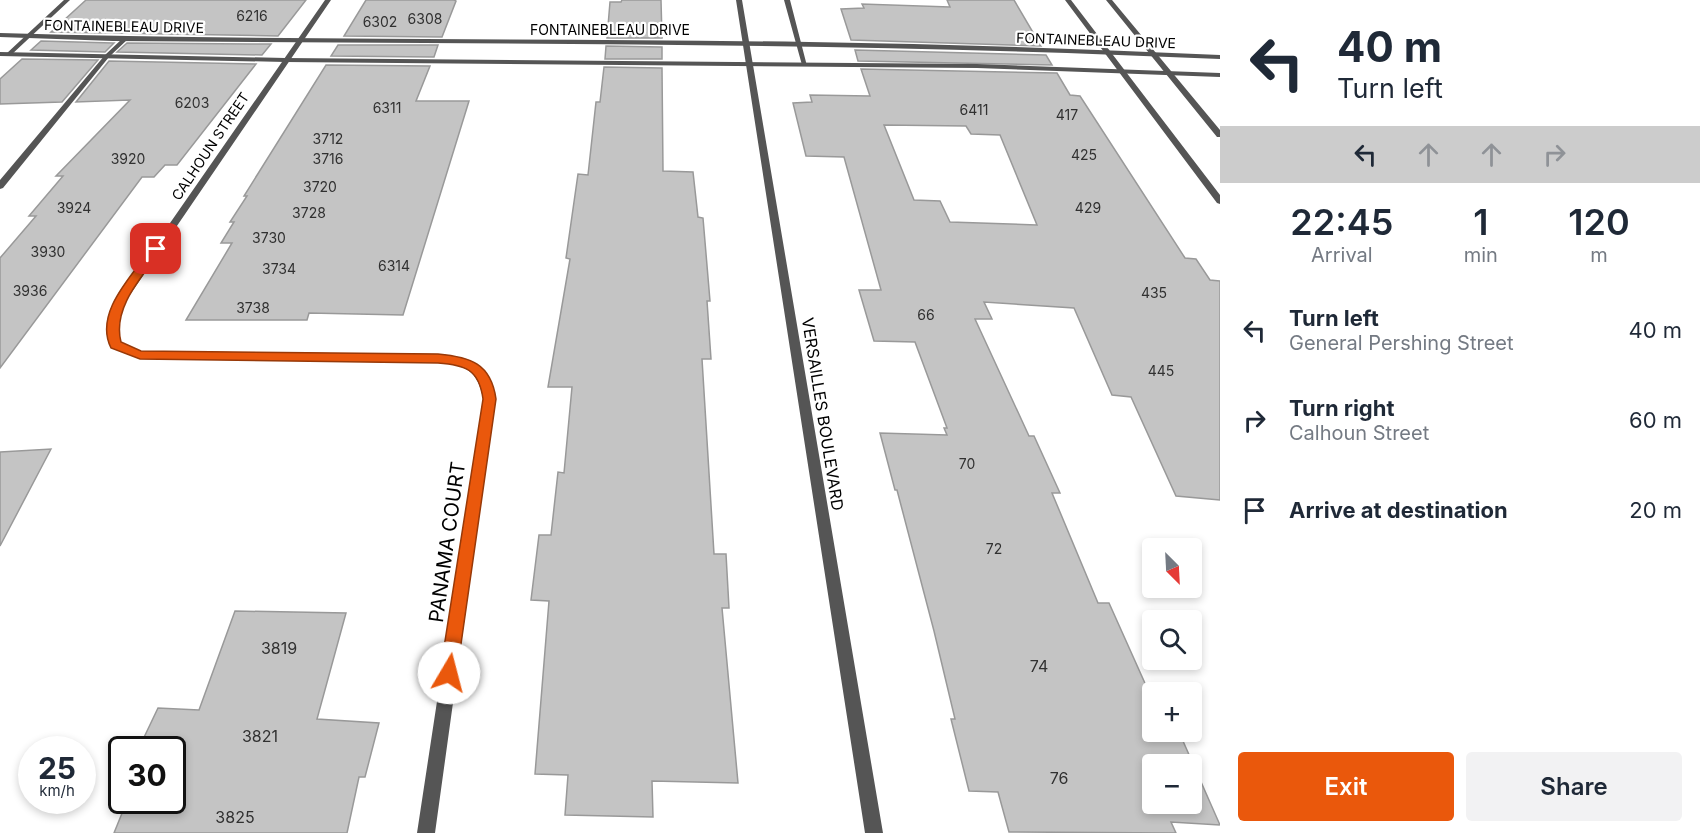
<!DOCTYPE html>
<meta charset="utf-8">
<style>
:root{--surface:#fff;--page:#f2f2f3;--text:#1f2937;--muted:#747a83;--accent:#ea580c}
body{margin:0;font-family:Inter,sans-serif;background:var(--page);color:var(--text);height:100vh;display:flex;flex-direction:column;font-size:22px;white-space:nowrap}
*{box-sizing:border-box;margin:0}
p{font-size:20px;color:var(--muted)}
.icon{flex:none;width:33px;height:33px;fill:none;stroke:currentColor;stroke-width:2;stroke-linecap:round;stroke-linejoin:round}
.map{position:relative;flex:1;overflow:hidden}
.details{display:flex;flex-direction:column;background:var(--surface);width:480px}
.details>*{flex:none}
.hud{background:#fff;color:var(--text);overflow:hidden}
.needle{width:39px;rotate:156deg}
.tools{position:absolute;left:1142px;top:538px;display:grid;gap:12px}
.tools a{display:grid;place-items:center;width:60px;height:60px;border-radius:6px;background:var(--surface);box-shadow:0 3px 9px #0003;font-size:30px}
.speed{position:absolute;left:18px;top:736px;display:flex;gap:12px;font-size:30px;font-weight:700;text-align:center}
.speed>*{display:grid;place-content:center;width:78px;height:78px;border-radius:50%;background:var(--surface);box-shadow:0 3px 9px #0003;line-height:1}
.speed small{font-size:15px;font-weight:400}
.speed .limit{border:3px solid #111;border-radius:9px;background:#fff;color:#111}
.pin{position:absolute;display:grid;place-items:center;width:51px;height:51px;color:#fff;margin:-26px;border-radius:12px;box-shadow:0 3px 9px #0006}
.me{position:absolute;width:66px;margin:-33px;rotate:8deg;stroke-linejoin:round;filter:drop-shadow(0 0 4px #0008)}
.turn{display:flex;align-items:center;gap:21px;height:126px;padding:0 18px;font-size:27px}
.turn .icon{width:78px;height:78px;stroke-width:2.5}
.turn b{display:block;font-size:42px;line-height:51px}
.lanes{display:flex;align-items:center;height:57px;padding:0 18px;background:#0003;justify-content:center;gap:30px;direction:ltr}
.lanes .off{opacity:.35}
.eta{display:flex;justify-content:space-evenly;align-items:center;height:102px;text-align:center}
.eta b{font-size:36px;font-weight:600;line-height:42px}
.cta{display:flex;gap:12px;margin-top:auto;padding:12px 18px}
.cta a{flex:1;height:69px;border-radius:6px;background:var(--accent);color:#fff;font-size:24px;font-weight:600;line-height:69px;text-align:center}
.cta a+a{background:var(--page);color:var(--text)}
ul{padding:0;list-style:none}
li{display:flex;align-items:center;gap:18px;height:90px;padding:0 18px}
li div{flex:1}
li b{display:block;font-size:22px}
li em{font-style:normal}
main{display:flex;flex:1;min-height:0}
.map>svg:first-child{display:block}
</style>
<main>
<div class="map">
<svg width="1220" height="833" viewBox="0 0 1220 833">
<rect width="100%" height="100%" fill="#fff"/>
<path fill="#c4c4c4" stroke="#999" stroke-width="1.5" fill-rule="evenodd" d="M 86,0 L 306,0 L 278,36 L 51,32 Z
M 366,0 L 454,0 L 456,1 L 442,37 L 344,36 Z
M 622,0 L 661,0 L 662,38 L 607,38 L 610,2 L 621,2 Z
M 947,0 L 1014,0 L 1041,46 L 851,40 L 841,9 L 864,8 L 862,4 L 950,7 Z
M 41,41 L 113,43 L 114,43 L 105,52 L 31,50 Z
M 127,43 L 251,44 L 271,44 L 262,55 L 117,52 Z
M 338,45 L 438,45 L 434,57 L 331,56 Z
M 606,46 L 662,47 L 662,59 L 605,59 Z
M 855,50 L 1046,55 L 1052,65 L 858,61 Z
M 22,59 L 98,60 L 62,102 L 0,104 L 0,79 Z
M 109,61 L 256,64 L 177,165 L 165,165 L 154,177 L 142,177 L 0,368 L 0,258 L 36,216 L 29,216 L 63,176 L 56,176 L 130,100 L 76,102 Z
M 326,65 L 430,66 L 416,101 L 469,101 L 403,315 L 309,313 L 307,320 L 186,320 L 232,243 L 221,243 L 234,222 L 230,222 L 247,196 L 244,196 Z
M 604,67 L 662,68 L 663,171 L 693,172 L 698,217 L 703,218 L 710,301 L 707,301 L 711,359 L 702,359 L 714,554 L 726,554 L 729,608 L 722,608 L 738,783 L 652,781 L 653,817 L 565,815 L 568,775 L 535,774 L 549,601 L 531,600 L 539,535 L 551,535 L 558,472 L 564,473 L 572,387 L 548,387 L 570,259 L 566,258 L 578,174 L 588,175 L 596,102 L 600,102 Z
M 861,69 L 1057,73 L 1070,95 L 1080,96 L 1185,258 L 1196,259 L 1210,280 L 1220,281 L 1220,500 L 1176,496 L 1131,397 L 1112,395 L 1074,308 L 984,302 L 992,319 L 975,319 L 1029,436 L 1034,436 L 1060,493 L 1052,493 L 1098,603 L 1109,603 L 1152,699 L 1152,732 L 1179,732 L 1220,825 L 1171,822 L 1176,833 L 1009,832 L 998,792 L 969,791 L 951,719 L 955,719 L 934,631 L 897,490 L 895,490 L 880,433 L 947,435 L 944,428 L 947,428 L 915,342 L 874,341 L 859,290 L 881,290 L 844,157 L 806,156 L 793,103 L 812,102 L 810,95 L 870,96 ZM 884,125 L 966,126 L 971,134 L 1000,135 L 1037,225 L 950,222 L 940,201 L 914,200 ZM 1152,765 L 1191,765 L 1191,804 L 1152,804 Z
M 51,449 L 0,546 L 0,452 Z
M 235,611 L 346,613 L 317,719 L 379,723 L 365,777 L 359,777 L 347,833 L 114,833 L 127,801 L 172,801 L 172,750 L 138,750 L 158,708 L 199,710 Z"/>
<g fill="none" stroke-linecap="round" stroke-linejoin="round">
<path fill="#555" fill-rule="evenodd" d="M 64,0 L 70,0 L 10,56 L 6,56 L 6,54 Z
M 325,0 L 331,0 L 121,308 L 117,330 L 121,343 L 141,351 L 438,354 C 470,358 488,365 495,399 L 435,833 L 417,833 L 483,399 C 478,370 465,365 438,362 L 140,359 L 112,348 L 107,330 L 111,308 Z
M 736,0 L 742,0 L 883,833 L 865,833 Z
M 784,0 L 790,0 L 807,66 L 802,65 Z
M 1065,0 L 1071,0 L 1220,195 L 1220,204 L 1217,203 Z
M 1106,0 L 1112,0 L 1220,130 L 1220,137 L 1217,137 Z
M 123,38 L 128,39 L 109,57 L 3,188 L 0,189 L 0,180 L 105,55 Z"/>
<path fill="#555" fill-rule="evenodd" d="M 0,33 C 270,41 540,38 809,42 C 946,44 1083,49 1220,55 L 1220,59 C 851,42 482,44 113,41 L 0,37 Z
M 0,52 L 285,58 L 977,64 L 1220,73 L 1220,77 L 977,68 L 285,62 L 0,56 Z"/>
</g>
<path fill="#ea580c" stroke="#983908" stroke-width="1.5" d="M 156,245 L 162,249 C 143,276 112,307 121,342 L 141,351 L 438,354 C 470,357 491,363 496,399 L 456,679 L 449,681 L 443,679 L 440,673 L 483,399 C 479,369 465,365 438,363 L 140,359 L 111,348 C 93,312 134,274 153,246 Z"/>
<g text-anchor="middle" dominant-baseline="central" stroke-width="4.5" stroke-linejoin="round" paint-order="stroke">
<g font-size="14" fill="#313131">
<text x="252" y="15">6216</text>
<text x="425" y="18">6308</text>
<text x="380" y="21">6302</text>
<text x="192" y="102">6203</text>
<text x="387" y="107">6311</text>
<text x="974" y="109">6411</text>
<text x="1067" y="114">417</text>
<text x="328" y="138">3712</text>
<text x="1084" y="154">425</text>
<text x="128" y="158">3920</text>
<text x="328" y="158">3716</text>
<text x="320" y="186">3720</text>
<text x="74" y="207">3924</text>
<text x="1088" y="207">429</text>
<text x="309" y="212">3728</text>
<text x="269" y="237">3730</text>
<text x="48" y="251">3930</text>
<text x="394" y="265">6314</text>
<text x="279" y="268">3734</text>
<text x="30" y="290">3936</text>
<text x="1154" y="292">435</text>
<text x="253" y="307">3738</text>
<text x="926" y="314">66</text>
<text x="1161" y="370">445</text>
<text x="967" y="463">70</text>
<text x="994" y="548">72</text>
</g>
<g font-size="14" fill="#000" stroke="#fff">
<text transform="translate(124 26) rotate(1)">FONTAINEBLEAU DRIVE</text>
<text x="610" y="29">FONTAINEBLEAU DRIVE</text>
<text transform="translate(1096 40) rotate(2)">FONTAINEBLEAU DRIVE</text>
<text transform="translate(210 146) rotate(-56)">CALHOUN STREET</text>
</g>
<g font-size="16" fill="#000" stroke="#fff">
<text transform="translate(823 414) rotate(81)">VERSAILLES BOULEVARD</text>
</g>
<g font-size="16" fill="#313131">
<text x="279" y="648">3819</text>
<text x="1039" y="666">74</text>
<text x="260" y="736">3821</text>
<text x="1059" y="778">76</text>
<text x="235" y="817">3825</text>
</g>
<g font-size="20" fill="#000" stroke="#fff">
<text transform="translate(447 542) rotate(-82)">PANAMA COURT</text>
</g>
</g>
</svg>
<div class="tools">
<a><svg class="needle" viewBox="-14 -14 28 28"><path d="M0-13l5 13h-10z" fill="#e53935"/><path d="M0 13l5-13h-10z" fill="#747a83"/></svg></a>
<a><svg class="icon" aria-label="search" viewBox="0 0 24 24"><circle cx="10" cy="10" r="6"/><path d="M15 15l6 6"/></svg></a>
<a>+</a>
<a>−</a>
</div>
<div class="speed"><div>25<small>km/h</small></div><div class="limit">30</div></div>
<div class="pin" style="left:156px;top:249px;background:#d93025"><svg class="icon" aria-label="arrive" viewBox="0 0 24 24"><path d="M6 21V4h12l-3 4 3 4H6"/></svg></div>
<svg class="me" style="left:449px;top:673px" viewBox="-20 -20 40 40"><circle r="19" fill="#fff"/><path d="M0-13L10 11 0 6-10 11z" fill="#ea580c"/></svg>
</div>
<section class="details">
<div class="hud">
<div class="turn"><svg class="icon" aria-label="left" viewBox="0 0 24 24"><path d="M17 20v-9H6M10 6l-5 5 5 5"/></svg><div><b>40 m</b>Turn left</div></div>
<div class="lanes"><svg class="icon" aria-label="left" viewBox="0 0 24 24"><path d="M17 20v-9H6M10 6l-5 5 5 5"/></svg><svg class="icon off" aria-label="ahead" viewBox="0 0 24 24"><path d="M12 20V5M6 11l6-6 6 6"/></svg><svg class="icon off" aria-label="ahead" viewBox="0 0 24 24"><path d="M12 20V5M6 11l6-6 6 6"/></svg><svg class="icon off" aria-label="right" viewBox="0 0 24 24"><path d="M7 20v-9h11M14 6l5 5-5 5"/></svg></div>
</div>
<div class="eta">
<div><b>22:45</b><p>Arrival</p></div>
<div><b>1</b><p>min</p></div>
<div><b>120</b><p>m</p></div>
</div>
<ul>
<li><svg class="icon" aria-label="left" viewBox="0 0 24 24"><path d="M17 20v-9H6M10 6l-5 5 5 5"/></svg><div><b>Turn left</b><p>General Pershing Street</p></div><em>40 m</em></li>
<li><svg class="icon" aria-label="right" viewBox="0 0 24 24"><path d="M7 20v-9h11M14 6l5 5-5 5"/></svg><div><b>Turn right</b><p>Calhoun Street</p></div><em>60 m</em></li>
<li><svg class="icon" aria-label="arrive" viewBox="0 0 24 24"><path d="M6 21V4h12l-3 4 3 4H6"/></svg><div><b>Arrive at destination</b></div><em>20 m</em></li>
</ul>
<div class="cta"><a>Exit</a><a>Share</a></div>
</section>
</main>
